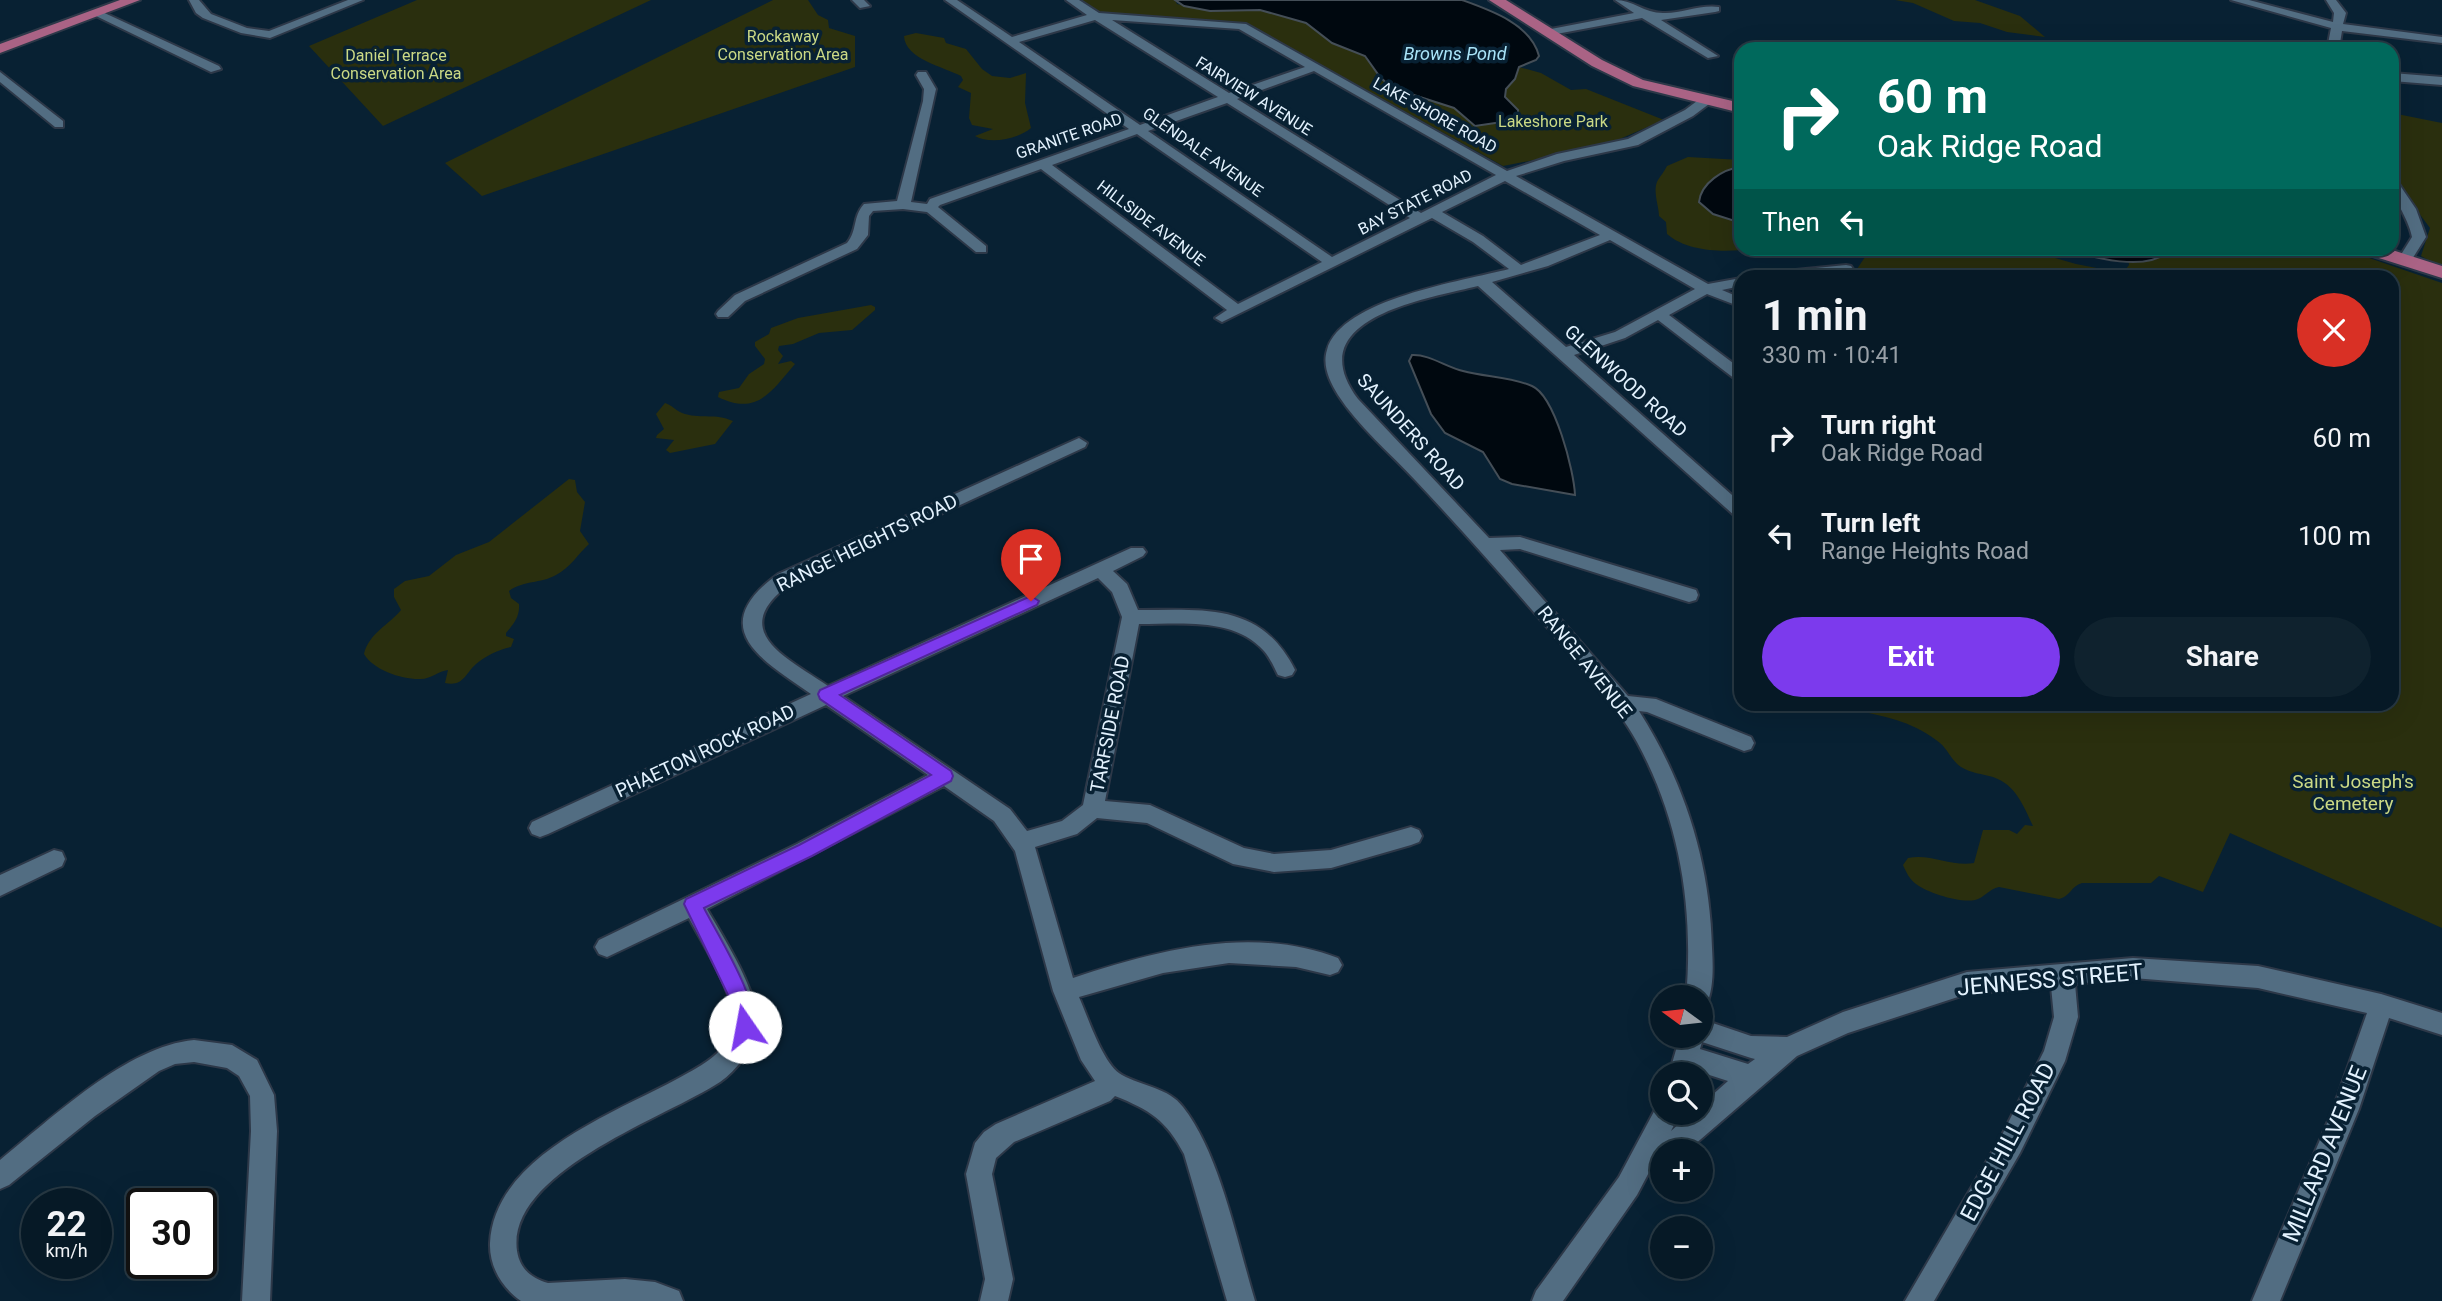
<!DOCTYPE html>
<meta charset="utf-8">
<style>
:root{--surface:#061926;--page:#0f222e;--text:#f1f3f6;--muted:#98a0a7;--line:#273843;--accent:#7c3aed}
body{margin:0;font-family:Roboto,sans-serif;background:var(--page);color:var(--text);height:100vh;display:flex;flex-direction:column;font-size:26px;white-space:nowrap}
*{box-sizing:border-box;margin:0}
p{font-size:23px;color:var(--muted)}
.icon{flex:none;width:38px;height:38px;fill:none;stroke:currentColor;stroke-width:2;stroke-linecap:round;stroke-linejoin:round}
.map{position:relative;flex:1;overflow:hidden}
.details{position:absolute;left:1734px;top:270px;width:665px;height:441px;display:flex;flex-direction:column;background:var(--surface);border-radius:21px;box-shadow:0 7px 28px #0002,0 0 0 2px var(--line)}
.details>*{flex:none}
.top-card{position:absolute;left:1734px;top:42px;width:665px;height:214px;border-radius:21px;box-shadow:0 7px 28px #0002,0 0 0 2px var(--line);background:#00695c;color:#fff;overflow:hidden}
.needle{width:46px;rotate:285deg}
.controls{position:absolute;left:1650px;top:985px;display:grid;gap:14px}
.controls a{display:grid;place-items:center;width:63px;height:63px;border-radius:50%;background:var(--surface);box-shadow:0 7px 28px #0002,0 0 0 2px var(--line);font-size:35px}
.speed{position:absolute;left:21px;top:1188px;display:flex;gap:14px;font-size:35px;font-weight:700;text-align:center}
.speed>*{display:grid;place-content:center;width:91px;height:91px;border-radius:50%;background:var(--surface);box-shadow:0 7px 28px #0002,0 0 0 2px var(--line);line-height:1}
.speed small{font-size:18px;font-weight:400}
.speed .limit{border:4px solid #111;border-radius:10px;background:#fff;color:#111}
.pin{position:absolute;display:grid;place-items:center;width:60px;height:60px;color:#fff;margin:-72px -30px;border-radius:50% 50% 50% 0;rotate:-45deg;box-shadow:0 0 7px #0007}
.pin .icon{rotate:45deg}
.me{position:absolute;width:77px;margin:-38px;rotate:348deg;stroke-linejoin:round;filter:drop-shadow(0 0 5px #0008)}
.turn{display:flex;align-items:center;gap:24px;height:147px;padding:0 28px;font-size:32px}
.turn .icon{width:91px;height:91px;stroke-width:2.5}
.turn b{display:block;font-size:49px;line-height:60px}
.then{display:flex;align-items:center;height:66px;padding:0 28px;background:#0003;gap:14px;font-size:26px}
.round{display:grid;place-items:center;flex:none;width:74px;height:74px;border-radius:37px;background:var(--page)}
.headline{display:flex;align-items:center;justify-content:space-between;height:119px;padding:0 28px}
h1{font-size:42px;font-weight:700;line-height:52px}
.primary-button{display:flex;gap:14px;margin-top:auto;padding:14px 28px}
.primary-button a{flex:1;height:80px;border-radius:42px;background:var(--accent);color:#fff;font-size:28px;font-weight:700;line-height:80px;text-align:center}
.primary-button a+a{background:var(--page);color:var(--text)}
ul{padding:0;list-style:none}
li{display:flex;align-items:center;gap:21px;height:98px;padding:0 28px}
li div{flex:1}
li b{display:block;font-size:26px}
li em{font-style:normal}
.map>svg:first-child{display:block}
</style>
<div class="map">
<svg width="2442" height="1301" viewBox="0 0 2442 1301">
<rect width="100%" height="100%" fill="#082133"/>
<path fill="#2a2f0e" d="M 417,0 L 651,0 L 383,126 L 309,46 Z
M 773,0 L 808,0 L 818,15 L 828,20 L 829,28 L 855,36 L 855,67 L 482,196 L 445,163 Z
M 1075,0 L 1175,0 L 1177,4 L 1210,11 L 1260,10 L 1306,23 L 1332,43 L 1365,56 L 1380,77 L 1392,88 L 1454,108 L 1475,126 L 1511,119 L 1518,110 L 1505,97 L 1506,89 L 1515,79 L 1519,67 L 1541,73 L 1571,90 L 1586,89 L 1664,120 L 1601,147 L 1503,166 L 1249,25 L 1104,15 L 1093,11 Z
M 1895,0 L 1975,0 L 2020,16 L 2045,37 L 2007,32 L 1980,23 L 1954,21 L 1913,3 Z
M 916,33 L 944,38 L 946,43 L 966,49 L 982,69 L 992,76 L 1010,78 L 1026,73 L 1025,103 L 1031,128 C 1018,139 990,145 975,136 L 993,129 L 972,125 L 969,118 L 971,93 L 958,87 L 963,80 L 961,76 C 944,67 905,59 904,36 Z
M 2392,113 L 2442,123 L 2442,268 L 2421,256 L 2430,228 L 2392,177 Z
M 1688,157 L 1741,160 L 1741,167 L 1727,171 L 1709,182 L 1706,209 L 1723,218 L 1741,223 L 1741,248 L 1753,249 C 1726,252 1689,253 1667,234 L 1666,222 L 1659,216 C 1659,206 1652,190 1658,180 C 1661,175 1664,172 1667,166 Z
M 2340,248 L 2442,283 L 2442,928 L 2230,833 L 2203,892 L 2159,876 L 2151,883 L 2082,883 C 2071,886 2070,897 2059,899 L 1999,887 C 1989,889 1984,898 1975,900 C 1959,903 1928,893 1916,884 C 1910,880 1906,872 1903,865 L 1908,858 C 1930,853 1952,867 1974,863 L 1983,830 L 2009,830 L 2017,834 L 2025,825 L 2033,826 C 2023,805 2016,785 1993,777 C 1982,774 1971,773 1961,767 C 1952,761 1948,750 1940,743 C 1916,723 1888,717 1859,711 L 1854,708 L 1853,704 L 2392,704 L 2392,276 L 1816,276 L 1855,272 L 1865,257 L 1824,249 L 2024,249 L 2076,264 L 2107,270 L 2126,269 L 2129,265 L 2127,249 Z
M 871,305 L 875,307 L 875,310 L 852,330 L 819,333 L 793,344 L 779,346 L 778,350 L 783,356 L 778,364 L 791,361 L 795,364 C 771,392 757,416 718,397 L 719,392 L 739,388 L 749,374 L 764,364 L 765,359 L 755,346 L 755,342 L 769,334 L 771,328 L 798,318 Z
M 665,403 C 672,405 677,412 685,414 C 703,419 714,413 733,421 L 715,444 L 670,453 L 666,450 L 674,440 L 656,438 L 657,435 L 664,429 L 656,414 Z
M 569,479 L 575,480 L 577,492 L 585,502 L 580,531 L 589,544 C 578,554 570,568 556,575 C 540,584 524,580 509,591 L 511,598 L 519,604 C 520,616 514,624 506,633 L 506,636 L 514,639 L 511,647 C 500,649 485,656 476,664 C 465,674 463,687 445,683 L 448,670 C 439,671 430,679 421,679 C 403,680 373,670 364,654 C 369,633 389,625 401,610 L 394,597 L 394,589 L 405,581 L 429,576 L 456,555 L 489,542 Z"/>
<path fill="#00080f" stroke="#444e57" stroke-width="2" d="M 1175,0 L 1462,0 C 1490,10 1531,24 1539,56 L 1536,60 L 1519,67 L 1515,79 L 1506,89 L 1505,97 L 1518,110 L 1518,114 L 1502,122 L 1475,126 L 1454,108 L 1392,88 L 1380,77 L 1365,56 L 1332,43 L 1306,23 L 1260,10 L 1210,11 L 1184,6 Z
M 1741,167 L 1741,223 L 1713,214 L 1699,202 C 1701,183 1723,169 1741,167 Z
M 2064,249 L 2170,249 C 2150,274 2091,257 2064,249 Z
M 1412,355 C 1429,354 1446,367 1463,371 C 1485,377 1512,377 1532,386 C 1555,396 1574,471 1575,495 L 1512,484 L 1500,479 L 1483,452 L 1445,433 L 1431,414 L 1409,361 Z"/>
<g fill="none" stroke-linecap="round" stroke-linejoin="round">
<defs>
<path id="minor" d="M 189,0 L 199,0 L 211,14 L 247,28 L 269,31 L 348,0 L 363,0 L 270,38 L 241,33 L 203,18 L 196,13 Z
M 852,0 L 864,0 L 870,6 L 860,8 Z
M 945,0 L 957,0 L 1012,37 L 1087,15 L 1066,0 L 1079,0 L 1099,13 L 1246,24 L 1507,171 L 1557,154 L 1628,139 L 1685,110 L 1701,98 L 1709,98 L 1709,104 L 1693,116 L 1638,145 L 1564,161 L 1516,176 L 1708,284 L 1741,278 L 1741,286 L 1722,290 L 1741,298 L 1741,307 L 1707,294 L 1669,315 L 1741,369 L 1741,381 L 1735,379 L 1658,320 L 1625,338 L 1574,355 L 1741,503 L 1741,518 L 1735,516 L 1478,286 C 1424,299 1298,319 1358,399 L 1489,538 L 1520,537 L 1696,590 L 1698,595 L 1696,600 L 1689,602 L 1520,549 L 1500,550 L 1628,696 L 1656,699 L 1751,737 L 1754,743 L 1751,749 L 1744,751 L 1647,712 L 1639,711 C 1685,783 1710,863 1712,948 C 1713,966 1714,989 1706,1006 L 1701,1008 L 1701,998 L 1686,998 C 1694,909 1680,821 1637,742 C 1615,702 1582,669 1553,634 C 1508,582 1463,531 1416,481 C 1390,453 1358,426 1338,395 C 1330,382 1322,366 1327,350 C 1341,299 1463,281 1509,269 L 1473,242 L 1432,218 L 1222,322 L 1215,318 L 1227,310 L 1041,169 L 940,205 L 938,207 L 986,246 L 986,252 L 976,252 L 927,212 L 903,209 L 873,211 L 869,216 L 868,235 L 857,249 L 745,301 L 728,317 L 718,317 L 716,314 L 718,311 L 735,295 L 847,243 C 858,229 852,218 864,204 L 897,201 L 923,101 L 924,89 L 916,75 L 918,72 L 926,72 L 936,89 L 911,202 L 927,204 L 930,199 L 1129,129 ZM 1095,20 L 1218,97 L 1140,125 L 1019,42 ZM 1112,20 L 1239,29 L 1305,67 L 1229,93 ZM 1314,71 L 1496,175 L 1421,213 L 1237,99 ZM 1227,103 L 1410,218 L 1332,257 L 1148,131 ZM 1137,134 L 1322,262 L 1238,304 L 1052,165 ZM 1505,181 L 1600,235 L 1521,265 L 1483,236 L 1442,212 ZM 1610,240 L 1695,289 L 1615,332 L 1566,347 L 1492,282 L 1548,266 Z
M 1615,0 C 1633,0 1644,13 1663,13 C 1681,14 1700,4 1719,7 L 1719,11 L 1715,12 L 1661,20 L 1718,56 L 1708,58 L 1642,18 L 1551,35 L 1545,32 L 1551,29 L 1634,13 Z
M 2231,0 L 2249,0 L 2333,22 L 2334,13 L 2326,0 L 2336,0 L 2346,13 L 2343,24 L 2442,37 L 2442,43 L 2342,31 L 2339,49 L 2327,49 L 2331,28 Z
M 98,10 L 219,66 L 221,69 L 211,72 L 94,15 L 92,13 Z
M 0,72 L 63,121 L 63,127 L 55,127 L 0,82 Z
M 2392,73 L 2442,77 L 2442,85 L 2392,81 Z
M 2392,180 L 2397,181 L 2416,209 L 2426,237 L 2409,264 L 2404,265 L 2397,261 L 2412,237 C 2408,216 2392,200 2392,180 Z
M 1846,265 L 1851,266 L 1853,269 L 1851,272 L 1814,276 L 1768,276 L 1775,272 Z
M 1079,438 L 1087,443 L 1085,447 L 790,584 C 726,631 787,658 828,686 L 1131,548 L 1143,548 L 1146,552 L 1143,556 L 1113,571 L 1127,584 L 1138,610 C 1204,610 1261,602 1295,670 L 1292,675 L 1285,677 L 1278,675 C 1274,667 1270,658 1264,651 C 1234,617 1181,624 1139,624 L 1105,801 L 1150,805 L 1244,848 L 1274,854 L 1331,850 L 1411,827 L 1419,830 L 1422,836 L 1419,842 L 1411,845 L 1331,868 L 1274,872 L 1233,864 L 1147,823 L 1097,818 L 1077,834 L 1035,847 L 1073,978 C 1158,950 1251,925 1338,958 L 1342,965 L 1338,972 L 1330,975 L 1296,967 L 1229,963 L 1163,973 L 1079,997 C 1088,1017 1103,1065 1122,1075 C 1142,1086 1169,1088 1183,1107 C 1220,1154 1237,1242 1255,1301 L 1227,1301 L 1184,1154 C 1166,1120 1150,1110 1115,1096 L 1110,1101 L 1014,1142 L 996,1158 L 992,1174 L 1013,1279 L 1008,1301 L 980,1301 L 985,1279 L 966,1174 L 975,1143 L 984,1132 L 996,1124 L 1095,1081 L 1081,1060 L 1053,991 L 1015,851 L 994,821 L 944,786 L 707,909 C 723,937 764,999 756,1031 C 751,1051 737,1070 720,1082 C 665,1118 506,1172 517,1251 C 520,1269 531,1278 548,1283 L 625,1279 L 655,1282 L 679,1291 L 683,1301 L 521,1301 C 502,1288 489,1266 490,1243 C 494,1157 612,1114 677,1079 C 697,1068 725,1055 732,1030 C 740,1000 703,945 689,918 L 607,957 L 599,954 L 595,947 L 599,940 L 797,844 L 928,775 L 826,705 L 548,834 L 540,837 L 532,834 L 529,828 L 532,822 L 811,694 C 762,660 704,628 778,574 ZM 1098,578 L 1112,592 L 1122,617 L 1083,805 L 1062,821 L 1027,831 L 1010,809 L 843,696 Z
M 54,850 L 62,852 L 65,859 L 62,866 L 0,896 L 0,875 Z
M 2133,958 L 2258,966 L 2381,994 L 2442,1013 L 2442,1035 L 2389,1018 L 2359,1109 L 2280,1301 L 2252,1301 L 2333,1109 L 2367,1013 L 2258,988 L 2133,978 L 2075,984 L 2078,1017 L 2065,1061 L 2020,1153 L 1934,1301 L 1905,1301 L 2002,1135 L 2044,1051 L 2054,1017 L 2051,986 L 1967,994 L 1848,1033 L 1797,1056 L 1686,1152 L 1662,1152 L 1662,1163 L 1656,1159 L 1637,1195 L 1563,1301 L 1532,1301 L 1536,1291 L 1619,1177 L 1658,1104 L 1662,1103 L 1662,1113 L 1680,1113 L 1671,1131 L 1691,1113 L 1701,1113 L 1701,1105 L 1728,1081 L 1694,1070 L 1693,1074 L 1669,1074 L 1680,1036 L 1701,1036 L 1701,1019 L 1751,1036 L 1787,1037 L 1843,1012 L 1967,972 ZM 1702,1042 L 1751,1058 L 1755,1059 L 1748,1064 L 1700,1049 Z
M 194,1040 L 232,1045 L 257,1060 L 274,1095 L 277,1131 L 270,1301 L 242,1301 L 251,1131 L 250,1096 L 239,1076 L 227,1068 L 194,1062 L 175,1064 L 159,1071 L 95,1116 L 9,1185 L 0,1189 L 0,1160 C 52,1118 127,1046 194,1040 Z"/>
<path id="major" d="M 120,0 L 140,0 L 0,53 L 0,44 Z
M 1489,0 L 1506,0 L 1602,60 L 1643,80 L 1741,103 L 1741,113 L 1633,86 L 1592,66 Z
M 2357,248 L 2386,248 L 2442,266 L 2442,278 L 2360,252 Z"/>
</defs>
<use href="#minor" stroke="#2d3848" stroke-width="4"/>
<use href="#major" stroke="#2d3848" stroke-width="4"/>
<use href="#minor" fill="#526d82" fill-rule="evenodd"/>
<use href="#major" fill="#aa6385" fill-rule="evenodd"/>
</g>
<path fill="#7c3aed" stroke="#51269a" stroke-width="2" d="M 1031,596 L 1039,601 L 1037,605 L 840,695 L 951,771 L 953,776 L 951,781 L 812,856 L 704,908 C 717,934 764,1007 752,1034 L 745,1037 L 738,1034 L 730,999 L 684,904 L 686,899 L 799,845 L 931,775 L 820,699 L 818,694 L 820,690 Z"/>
<g text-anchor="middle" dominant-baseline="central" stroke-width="7" stroke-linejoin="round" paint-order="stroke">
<g font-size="16" fill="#cbd985" stroke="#082133">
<text x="783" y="36">Rockaway<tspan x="783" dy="18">Conservation Area</tspan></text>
<text x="396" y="55">Daniel Terrace<tspan x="396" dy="18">Conservation Area</tspan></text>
<text x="1553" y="121">Lakeshore Park</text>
</g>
<g font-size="16" fill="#e3f2fe" stroke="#082133">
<text transform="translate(1254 96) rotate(32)">FAIRVIEW AVENUE</text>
<text transform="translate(1435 115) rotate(29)">LAKE SHORE ROAD</text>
<text transform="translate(1069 136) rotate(-19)">GRANITE ROAD</text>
<text transform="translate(1203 152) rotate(35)">GLENDALE AVENUE</text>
<text transform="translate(1415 202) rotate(-27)">BAY STATE ROAD</text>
<text transform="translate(1151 223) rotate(37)">HILLSIDE AVENUE</text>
</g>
<g font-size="18" font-style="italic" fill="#a9e4f8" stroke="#082133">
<text x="1455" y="53">Browns Pond</text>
</g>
<g font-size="19" fill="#e3f2fe" stroke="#082133">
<text transform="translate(1626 381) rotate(42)">GLENWOOD ROAD</text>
<text transform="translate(1411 432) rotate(48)">SAUNDERS ROAD</text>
<text transform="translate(867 543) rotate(-26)">RANGE HEIGHTS ROAD</text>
<text transform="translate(1585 662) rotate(51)">RANGE AVENUE</text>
<text transform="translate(1110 724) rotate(-79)">TARFSIDE ROAD</text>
<text transform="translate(705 751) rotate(-25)">PHAETON ROCK ROAD</text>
</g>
<g font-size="19" fill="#cbd985" stroke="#082133">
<text x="2353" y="781">Saint Joseph's<tspan x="2353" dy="22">Cemetery</tspan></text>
</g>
<g font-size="23" fill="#e3f2fe" stroke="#082133">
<text transform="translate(2050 980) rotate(-5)">JENNESS STREET</text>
<text transform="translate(2008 1142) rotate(-62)">EDGE HILL ROAD</text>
<text transform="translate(2325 1154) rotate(-68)">MILLARD AVENUE</text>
</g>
</g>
</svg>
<div class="controls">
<a><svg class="needle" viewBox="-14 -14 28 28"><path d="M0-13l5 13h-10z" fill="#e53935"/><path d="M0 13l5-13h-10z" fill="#98a0a7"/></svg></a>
<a><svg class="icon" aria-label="search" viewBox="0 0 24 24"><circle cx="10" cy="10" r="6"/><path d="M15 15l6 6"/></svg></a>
<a>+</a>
<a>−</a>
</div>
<div class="speed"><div>22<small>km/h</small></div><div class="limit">30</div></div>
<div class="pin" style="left:1031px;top:601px;background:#d93025"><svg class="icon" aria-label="arrive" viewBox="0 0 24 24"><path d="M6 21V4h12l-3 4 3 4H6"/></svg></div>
<svg class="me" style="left:745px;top:1027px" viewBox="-20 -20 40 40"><circle r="19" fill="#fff"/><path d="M0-13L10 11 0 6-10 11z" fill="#7c3aed"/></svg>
<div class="top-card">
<div class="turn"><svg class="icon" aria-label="right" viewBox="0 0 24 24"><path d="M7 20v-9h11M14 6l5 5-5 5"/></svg><div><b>60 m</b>Oak Ridge Road</div></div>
<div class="then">Then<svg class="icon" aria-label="left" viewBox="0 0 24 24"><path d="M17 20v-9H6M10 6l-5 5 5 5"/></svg></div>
</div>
<section class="details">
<div class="headline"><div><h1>1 min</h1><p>330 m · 10:41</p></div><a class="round" style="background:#d93025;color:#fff"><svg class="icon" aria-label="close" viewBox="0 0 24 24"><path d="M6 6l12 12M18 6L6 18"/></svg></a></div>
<ul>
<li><svg class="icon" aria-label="right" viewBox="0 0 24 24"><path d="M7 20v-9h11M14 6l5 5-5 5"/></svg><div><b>Turn right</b><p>Oak Ridge Road</p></div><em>60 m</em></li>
<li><svg class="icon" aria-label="left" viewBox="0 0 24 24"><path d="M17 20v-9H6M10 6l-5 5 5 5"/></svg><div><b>Turn left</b><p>Range Heights Road</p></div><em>100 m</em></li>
</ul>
<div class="primary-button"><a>Exit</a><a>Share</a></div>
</section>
</div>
